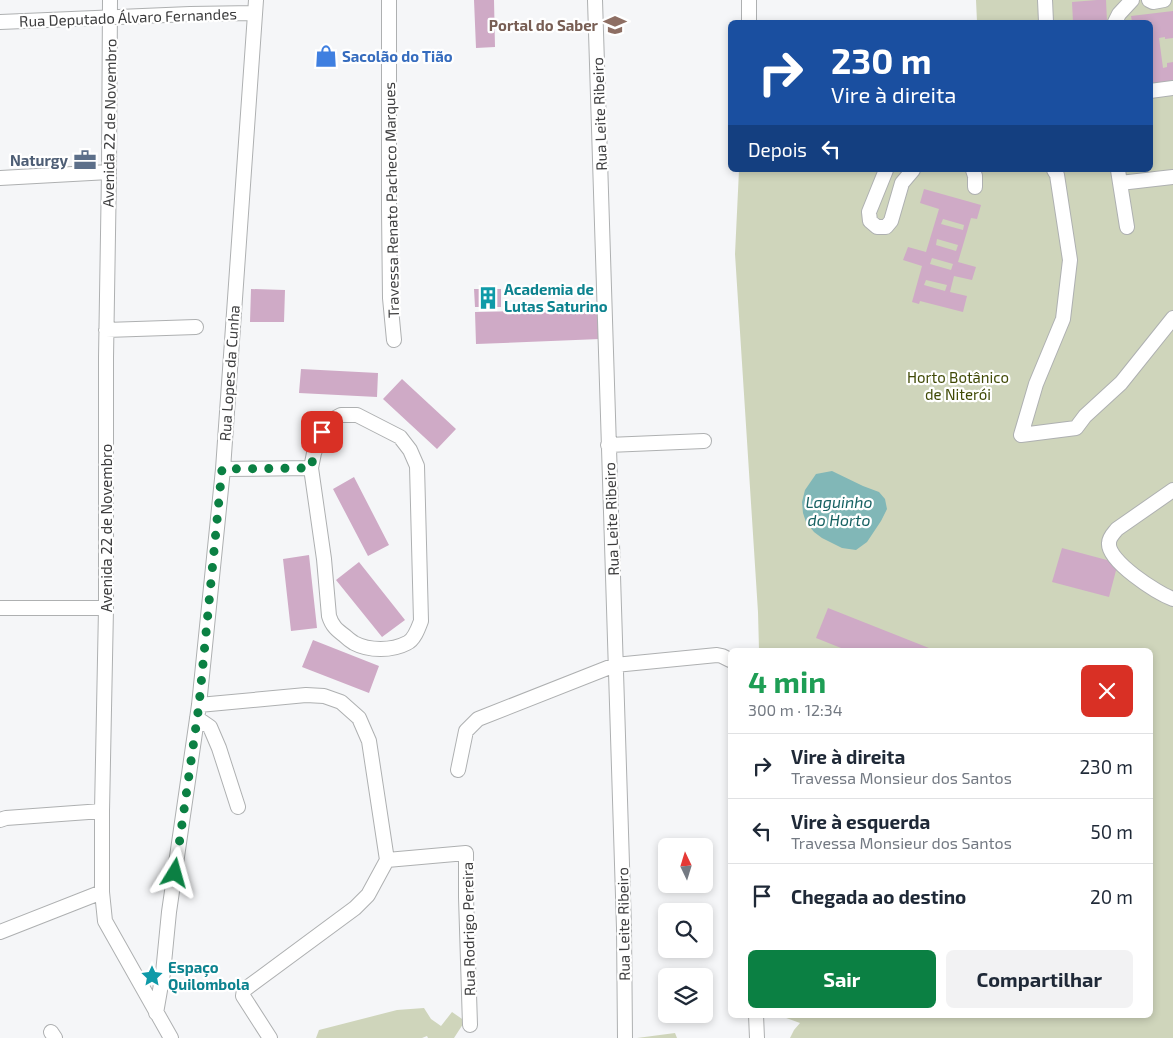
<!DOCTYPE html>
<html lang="pt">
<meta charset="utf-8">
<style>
:root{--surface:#fff;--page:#f2f2f3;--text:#1f2937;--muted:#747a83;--line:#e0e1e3;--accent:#0b8043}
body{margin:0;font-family:"Exo 2",sans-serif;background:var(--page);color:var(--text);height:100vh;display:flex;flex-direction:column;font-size:19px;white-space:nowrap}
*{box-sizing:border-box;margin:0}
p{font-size:16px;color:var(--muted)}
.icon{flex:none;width:28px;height:28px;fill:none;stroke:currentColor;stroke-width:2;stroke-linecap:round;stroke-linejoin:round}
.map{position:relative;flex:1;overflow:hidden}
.panel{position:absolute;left:728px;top:648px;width:425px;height:370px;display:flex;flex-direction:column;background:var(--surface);border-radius:8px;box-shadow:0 2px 8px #0003}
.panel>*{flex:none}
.guide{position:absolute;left:728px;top:20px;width:425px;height:152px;border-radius:8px;box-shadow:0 2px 8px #0003;background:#1a4fa0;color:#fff;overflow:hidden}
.needle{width:32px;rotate:356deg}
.tools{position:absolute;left:658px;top:838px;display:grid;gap:10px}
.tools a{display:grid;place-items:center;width:55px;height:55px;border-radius:8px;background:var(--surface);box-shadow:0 2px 8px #0003;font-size:25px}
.pin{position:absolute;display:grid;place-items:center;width:42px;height:42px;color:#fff;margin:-21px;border-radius:10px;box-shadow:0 2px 8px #0006}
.me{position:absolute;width:55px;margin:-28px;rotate:8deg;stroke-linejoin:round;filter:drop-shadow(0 0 4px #0008)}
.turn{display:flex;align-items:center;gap:18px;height:105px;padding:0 20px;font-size:22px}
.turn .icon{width:65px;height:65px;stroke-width:2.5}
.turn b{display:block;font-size:35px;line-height:42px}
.then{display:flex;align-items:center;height:48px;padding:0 20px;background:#0003;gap:10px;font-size:19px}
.round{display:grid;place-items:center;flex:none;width:52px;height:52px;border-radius:8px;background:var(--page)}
.overview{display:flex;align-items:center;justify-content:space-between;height:85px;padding:0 20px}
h1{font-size:30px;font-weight:700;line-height:38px;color:#1e9e55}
.action{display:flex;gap:10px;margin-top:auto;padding:10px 20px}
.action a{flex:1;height:58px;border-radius:8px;background:var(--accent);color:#fff;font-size:20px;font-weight:700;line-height:58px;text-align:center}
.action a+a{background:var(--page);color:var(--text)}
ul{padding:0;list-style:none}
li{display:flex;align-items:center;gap:15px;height:65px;padding:0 20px;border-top:1px solid var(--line)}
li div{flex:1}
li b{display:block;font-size:19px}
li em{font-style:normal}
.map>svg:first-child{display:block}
</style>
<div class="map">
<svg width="1173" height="1038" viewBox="0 0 1173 1038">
<rect width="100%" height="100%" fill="#f5f6f8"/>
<path fill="#cfd5bb" d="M 976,0 L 1173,0 L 1173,1038 L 790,1038 L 794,1030 L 800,1023 L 778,1015 L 1150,1015 L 1150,650 L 759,650 L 758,612 L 735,254 L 739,170 L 1150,170 L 1150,22 L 977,22 Z
M 424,1008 L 431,1019 L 441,1026 L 452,1012 L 465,1021 L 454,1038 L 428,1038 L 427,1036 L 422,1038 L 316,1038 L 319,1030 L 397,1010 Z
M 675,1033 L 677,1038 L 637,1038 Z"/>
<path fill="#81b7b7" d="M 832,471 L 863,486 L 879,492 L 885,499 L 887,509 L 881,521 L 867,542 L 856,550 L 842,548 L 822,538 L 814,532 L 806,522 L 803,513 L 802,502 L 805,490 L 816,474 Z"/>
<path fill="#cfaac6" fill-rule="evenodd" d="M 474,0 L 494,0 L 495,47 L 476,48 Z
M 1097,0 L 1106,0 L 1107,22 L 1073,22 L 1072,2 Z
M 1173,11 L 1173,38 L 1165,39 L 1165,37 L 1159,38 L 1163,68 L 1167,67 L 1167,63 L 1173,62 L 1173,84 L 1150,87 L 1150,22 L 1132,22 L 1131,16 Z
M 924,189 L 981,205 L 977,219 L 971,218 L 958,262 L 976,267 L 972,280 L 954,276 L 950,292 L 967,296 L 963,312 L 920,301 L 919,304 L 912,302 L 922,266 L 903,260 L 908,247 L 926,252 L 939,209 L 920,203 ZM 943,219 L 964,225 L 963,230 L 941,224 ZM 937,239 L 958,245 L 956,251 L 936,245 ZM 932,258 L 953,264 L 951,270 L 930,264 ZM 926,280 L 947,285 L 945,291 L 924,285 Z
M 251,289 L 285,290 L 284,322 L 250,322 Z
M 474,289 L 501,289 L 501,307 L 475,307 Z
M 600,309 L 600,339 L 476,344 L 475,312 Z
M 301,369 L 378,373 L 377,397 L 299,393 Z
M 402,379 L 456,429 L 437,449 L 383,399 Z
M 354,477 L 389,545 L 368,556 L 333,489 Z
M 1062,548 L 1118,563 L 1109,597 L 1052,582 Z
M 309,555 L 317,628 L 291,631 L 283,559 Z
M 359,562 L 405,620 L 382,637 L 336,580 Z
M 828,608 L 934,650 L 846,650 L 816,638 Z
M 313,640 L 379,666 L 369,693 L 302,667 Z"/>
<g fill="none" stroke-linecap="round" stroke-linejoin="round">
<defs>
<path id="minor" d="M 110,0 L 109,172 L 106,358 L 106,608 L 102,811 L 102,892 L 105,921 L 171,1038
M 389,0 L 389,210 L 390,298 L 394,340
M 595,0 L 624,928 L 625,1038
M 1045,0 L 1046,22
M 1149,0 L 1153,2 L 1164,0
M 0,22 L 190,14 L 255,13
M 749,22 L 749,0
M 1115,22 L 1119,14 L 1132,0
M 1150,91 L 1173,88
M 886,170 L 869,212 L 870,221 L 877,227 L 886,227 L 891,221 L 902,183 L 913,170
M 973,170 L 975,176 L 975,187
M 1054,170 L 1057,175 L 1070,260 L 1063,319 L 1036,384 L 1021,435 L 1076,428 L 1085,416 L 1121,383 L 1173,318
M 1118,170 L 1120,183
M 0,178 L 109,172
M 1127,227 L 1120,183 L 1173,177
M 106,330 L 196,327
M 341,415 L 357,415 L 400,437 L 410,450 L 417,466 L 421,621 C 418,629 414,640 407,643 C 392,651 369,651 354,643 C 351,641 348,639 345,636 C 337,630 332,626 329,616 L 324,559 L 311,468 L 314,453 L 322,432 L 330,421 Z
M 608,445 L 704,441
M 223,469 L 311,468
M 1173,490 L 1117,529 C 1114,533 1109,537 1109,543 C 1107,561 1157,593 1173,599
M 0,608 L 106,608
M 199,705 L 306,695 L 324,696 L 341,702 L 359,718 L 369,741 L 387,860
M 197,718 L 210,727 L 219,748 L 238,807
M 458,770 L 466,731 L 478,719 L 615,665 L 717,655 L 722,656 L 730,660
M 0,820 L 6,818 L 102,811
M 387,860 L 466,853 L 466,897 L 470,1025
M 0,932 L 102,892
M 156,1013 L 163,973 L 169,912 L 199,705 L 223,469 L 256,0
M 756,1015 L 757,1038
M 51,1032 L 55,1038
M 270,1038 L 243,996 L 244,990 L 355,908 L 368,895 L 387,860"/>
</defs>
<use href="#minor" stroke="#aeb0b1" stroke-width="16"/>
<use href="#minor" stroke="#fff" stroke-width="14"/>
</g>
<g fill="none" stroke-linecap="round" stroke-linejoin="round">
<path stroke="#0b8043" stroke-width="9" stroke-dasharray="0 16.2" d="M 175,873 L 199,705 L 222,469 L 311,468 L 314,453 L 322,432"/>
</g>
<defs>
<symbol id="school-bare" viewBox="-9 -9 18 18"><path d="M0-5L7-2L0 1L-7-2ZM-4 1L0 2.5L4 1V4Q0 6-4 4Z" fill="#8d6e63" stroke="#fff" stroke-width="2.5" paint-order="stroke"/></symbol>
<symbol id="shop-bare" viewBox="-9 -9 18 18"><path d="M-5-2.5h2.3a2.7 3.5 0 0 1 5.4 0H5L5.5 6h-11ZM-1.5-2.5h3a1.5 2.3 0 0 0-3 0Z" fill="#3f7fe0" stroke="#fff" stroke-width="2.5" paint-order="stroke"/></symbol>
<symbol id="office-bare" viewBox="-9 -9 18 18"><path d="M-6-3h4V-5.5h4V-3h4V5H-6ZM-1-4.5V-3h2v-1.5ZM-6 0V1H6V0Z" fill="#5c6f8a" stroke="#fff" stroke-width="2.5" paint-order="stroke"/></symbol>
<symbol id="building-bare" viewBox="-9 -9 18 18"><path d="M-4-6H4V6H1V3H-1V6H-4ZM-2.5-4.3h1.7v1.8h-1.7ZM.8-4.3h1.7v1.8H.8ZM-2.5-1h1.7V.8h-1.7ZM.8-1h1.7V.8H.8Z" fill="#0f9aa8" stroke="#fff" stroke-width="2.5" paint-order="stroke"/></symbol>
<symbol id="sight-bare" viewBox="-9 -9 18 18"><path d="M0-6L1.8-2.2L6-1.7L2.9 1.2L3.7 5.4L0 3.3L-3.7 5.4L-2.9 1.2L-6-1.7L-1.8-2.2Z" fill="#0f9aa8" stroke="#fff" stroke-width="2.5" paint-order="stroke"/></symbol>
</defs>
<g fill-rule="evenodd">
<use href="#school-bare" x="599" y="9" width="32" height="32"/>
<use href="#shop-bare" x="310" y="40" width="32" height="32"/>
<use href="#office-bare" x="69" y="144" width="32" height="32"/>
<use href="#building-bare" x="472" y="282" width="32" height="32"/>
<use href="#sight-bare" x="136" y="960" width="32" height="32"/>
</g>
<g text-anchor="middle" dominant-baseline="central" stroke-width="4.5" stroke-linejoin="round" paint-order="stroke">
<g font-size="15" fill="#3c3c3d" stroke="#fff">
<text transform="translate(128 17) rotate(-2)">Rua Deputado Álvaro Fernandes</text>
<text transform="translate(599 114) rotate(-92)">Rua Leite Ribeiro</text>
<text transform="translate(109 123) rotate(-89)">Avenida 22 de Novembro</text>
<text transform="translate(391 200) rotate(-91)">Travessa Renato Pacheco Marques</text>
<text transform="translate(229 373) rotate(-86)">Rua Lopes da Cunha</text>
<text transform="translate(611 519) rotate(-92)">Rua Leite Ribeiro</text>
<text transform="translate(106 528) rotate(-90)">Avenida 22 de Novembro</text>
<text transform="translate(623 924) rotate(-91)">Rua Leite Ribeiro</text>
<text transform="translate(468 929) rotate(-91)">Rua Rodrigo Pereira</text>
</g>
<g font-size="15" font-weight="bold" fill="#785e54" stroke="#fff" text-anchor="end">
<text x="598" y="25">Portal do Saber</text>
</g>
<g font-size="15" font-weight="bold" fill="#366cbe" stroke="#fff" text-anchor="start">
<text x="342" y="56">Sacolão do Tião</text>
</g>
<g font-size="15" font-weight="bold" fill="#4e5e75" stroke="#fff" text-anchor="end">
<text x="68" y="160">Naturgy</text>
</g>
<g font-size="15" font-weight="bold" fill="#0d838f" stroke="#fff" text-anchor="start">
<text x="504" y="289">Academia de<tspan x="504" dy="17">Lutas Saturino</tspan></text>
<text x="168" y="967">Espaço<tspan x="168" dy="17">Quilombola</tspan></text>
</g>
<g font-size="15" fill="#404a06" stroke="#fff">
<text x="958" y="377">Horto Botânico<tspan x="958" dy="17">de Niterói</tspan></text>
</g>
<g font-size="16" font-style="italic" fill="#186263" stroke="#fff">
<text x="839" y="501">Laguinho<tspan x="839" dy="18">do Horto</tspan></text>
</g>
</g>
</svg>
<div class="tools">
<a><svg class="needle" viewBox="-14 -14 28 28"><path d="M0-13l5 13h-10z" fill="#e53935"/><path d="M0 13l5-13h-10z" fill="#747a83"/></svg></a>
<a><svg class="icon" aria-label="search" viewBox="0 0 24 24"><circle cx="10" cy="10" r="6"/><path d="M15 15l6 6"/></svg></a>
<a><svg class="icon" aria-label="layers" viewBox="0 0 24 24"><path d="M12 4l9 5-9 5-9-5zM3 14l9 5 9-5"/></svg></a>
</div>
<div class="pin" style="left:322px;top:432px;background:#d93025"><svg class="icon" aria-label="arrive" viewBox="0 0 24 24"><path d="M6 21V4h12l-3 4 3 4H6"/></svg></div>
<svg class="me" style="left:175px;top:873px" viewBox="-20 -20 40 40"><path d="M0-17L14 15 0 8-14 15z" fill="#0b8043" stroke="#fff" stroke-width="4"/></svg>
<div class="guide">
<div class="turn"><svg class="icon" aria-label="right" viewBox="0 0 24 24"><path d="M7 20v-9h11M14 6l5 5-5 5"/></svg><div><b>230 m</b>Vire à direita</div></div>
<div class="then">Depois<svg class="icon" aria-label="left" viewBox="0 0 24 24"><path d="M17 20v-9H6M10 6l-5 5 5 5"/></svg></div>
</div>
<section class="panel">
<div class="overview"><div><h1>4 min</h1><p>300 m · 12:34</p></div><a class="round" style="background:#d93025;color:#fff"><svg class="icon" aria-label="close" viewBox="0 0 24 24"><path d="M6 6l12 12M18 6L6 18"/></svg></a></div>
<ul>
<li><svg class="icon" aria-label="right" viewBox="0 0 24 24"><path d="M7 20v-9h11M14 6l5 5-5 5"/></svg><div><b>Vire à direita</b><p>Travessa Monsieur dos Santos</p></div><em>230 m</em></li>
<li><svg class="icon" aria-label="left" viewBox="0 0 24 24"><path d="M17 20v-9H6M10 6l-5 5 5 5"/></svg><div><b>Vire à esquerda</b><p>Travessa Monsieur dos Santos</p></div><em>50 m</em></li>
<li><svg class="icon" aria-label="arrive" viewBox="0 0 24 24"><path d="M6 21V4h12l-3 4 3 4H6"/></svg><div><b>Chegada ao destino</b></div><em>20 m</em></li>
</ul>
<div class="action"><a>Sair</a><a>Compartilhar</a></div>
</section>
</div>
